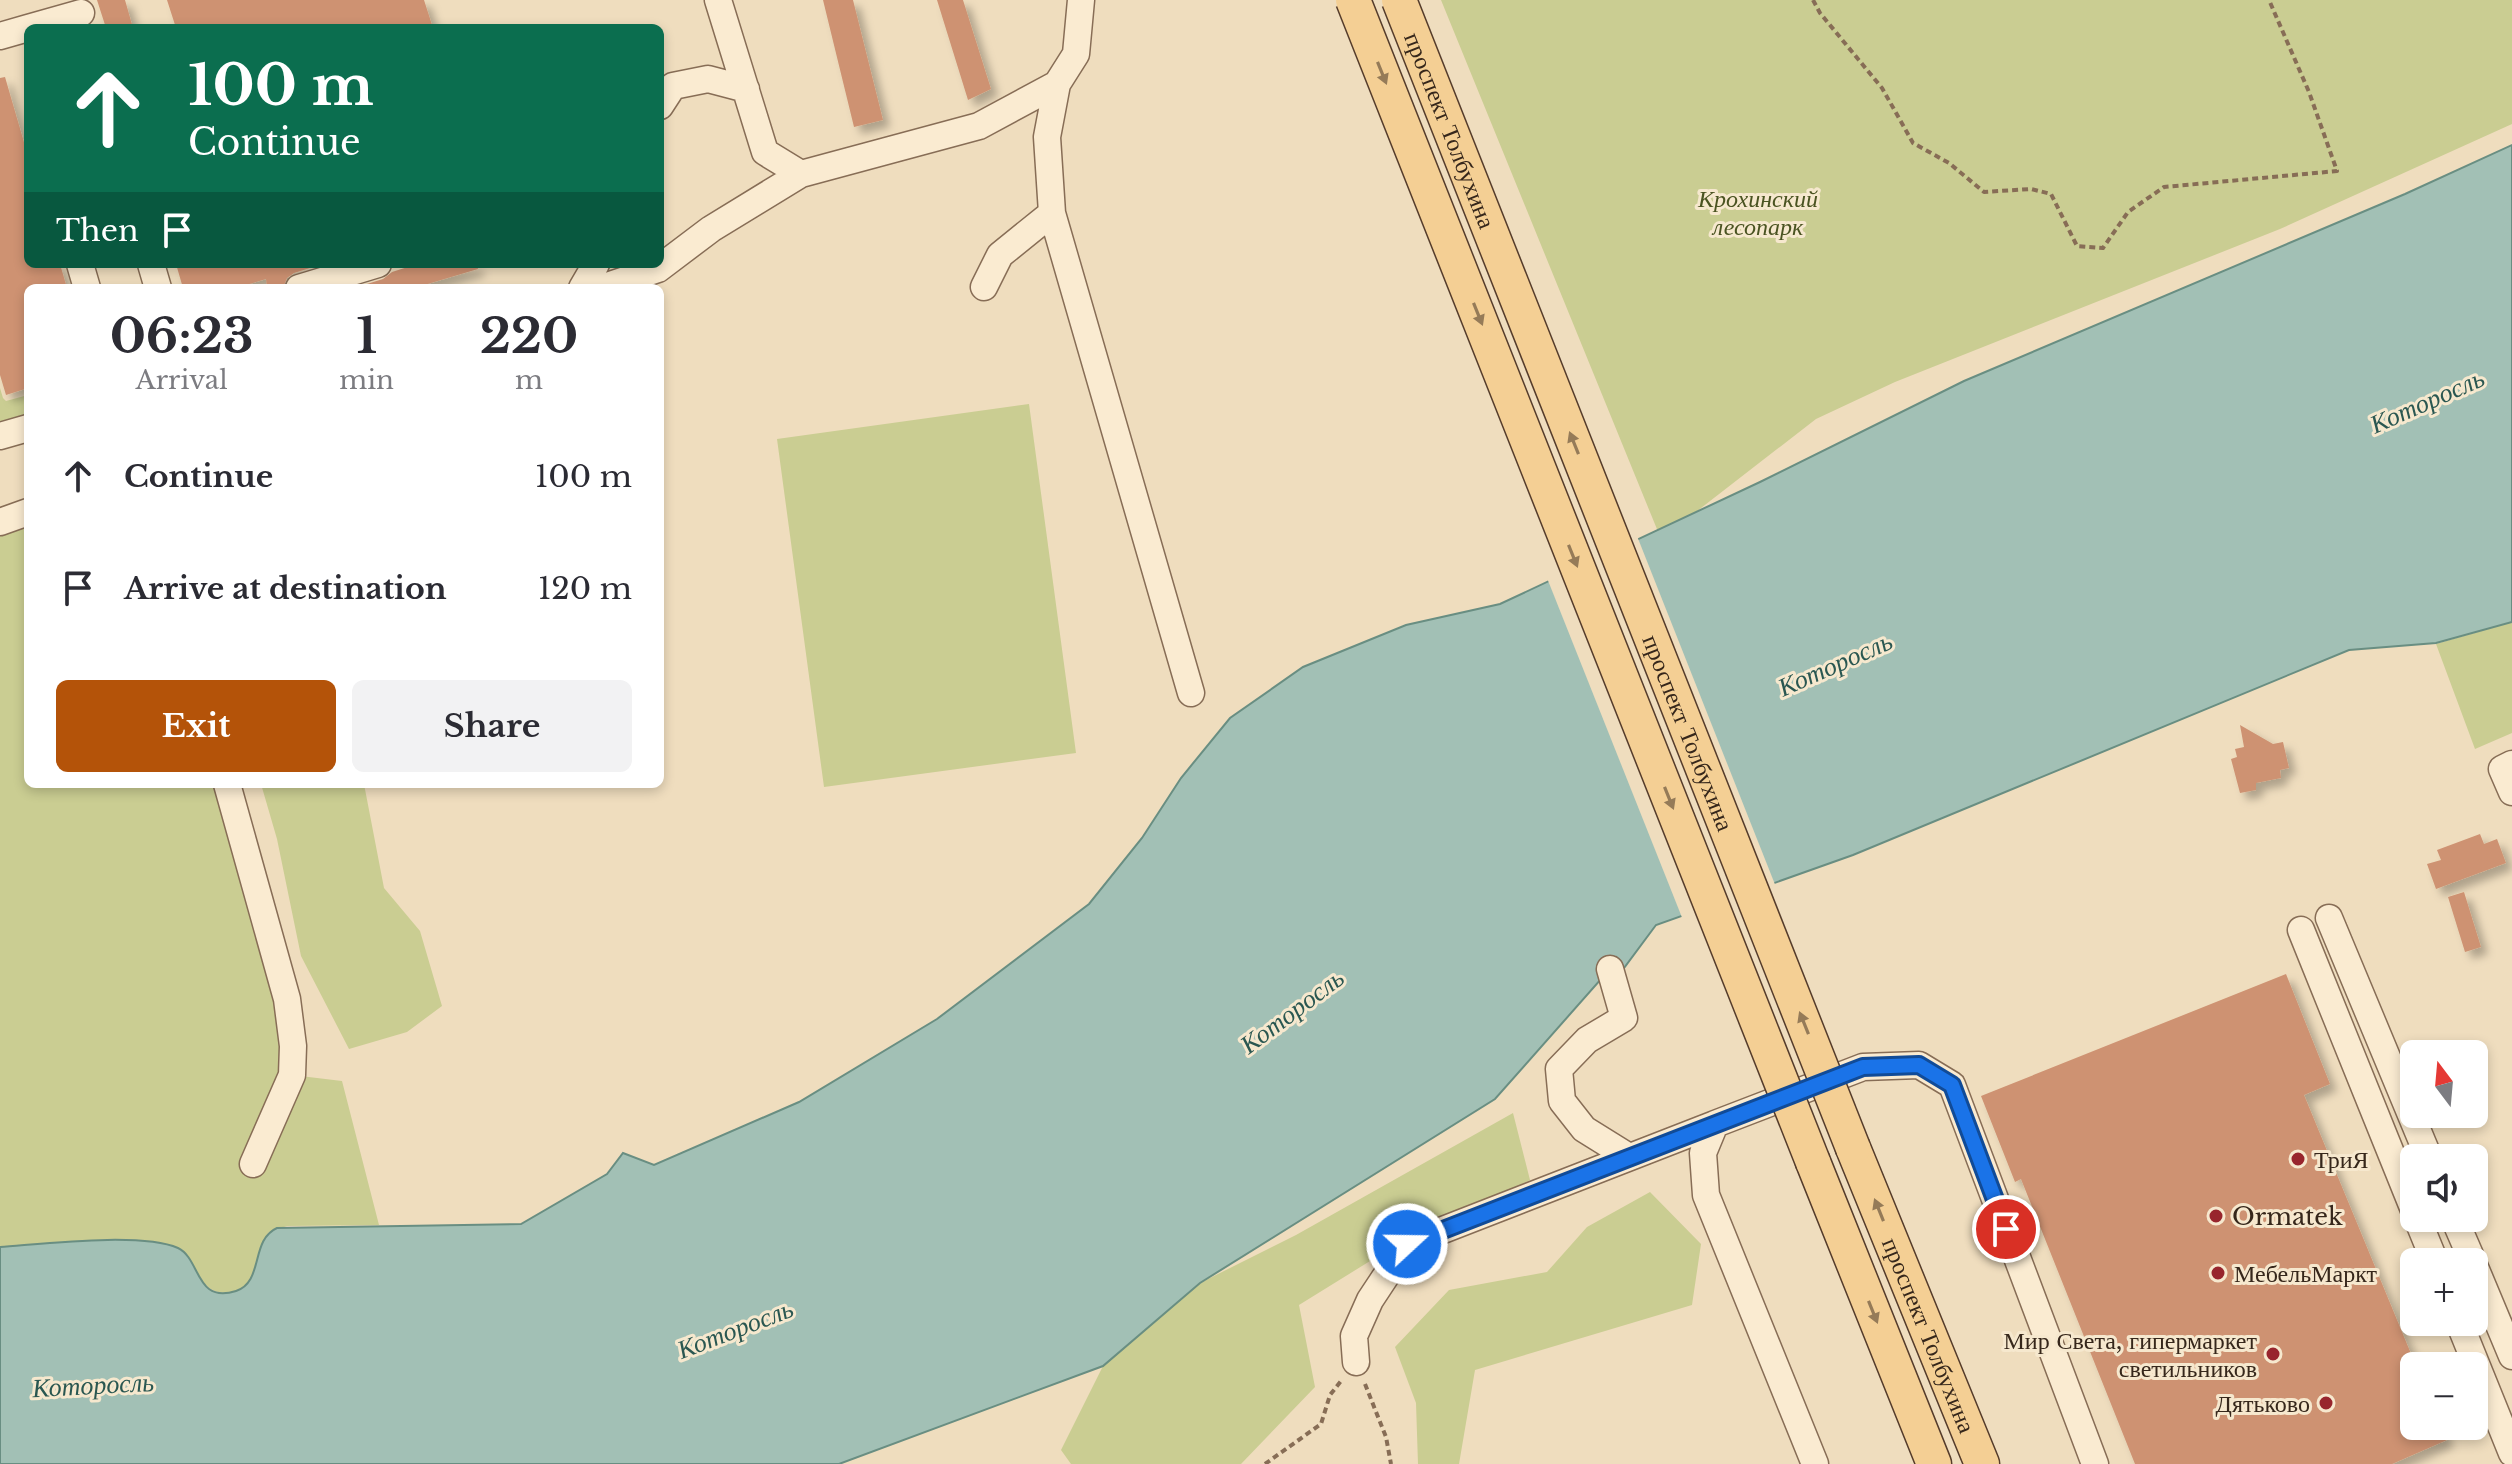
<!DOCTYPE html>
<meta charset="utf-8">
<style>
:root{--surface:#fff;--page:#f2f2f3;--text:#2b2b33;--muted:#7c7c81;--accent:#b45309}
body{margin:0;font-family:"Libre Baskerville",serif;background:var(--page);color:var(--text);height:100vh;display:flex;flex-direction:column;font-size:30px;white-space:nowrap}
*{box-sizing:border-box;margin:0}
p{font-size:26px;color:var(--muted)}
.icon{flex:none;width:44px;height:44px;fill:none;stroke:currentColor;stroke-width:2;stroke-linecap:round;stroke-linejoin:round}
.map{position:relative;flex:1;overflow:hidden}
.panel{position:absolute;left:24px;top:284px;width:640px;height:504px;display:flex;flex-direction:column;background:var(--surface);border-radius:12px;box-shadow:0 4px 12px #0003}
.panel>*{flex:none}
.banner{position:absolute;left:24px;top:24px;width:640px;height:244px;border-radius:12px;box-shadow:0 4px 12px #0003;background:#0b6e4f;color:#fff;overflow:hidden}
.needle{width:52px;rotate:344deg}
.controls{position:absolute;left:2400px;top:1040px;display:grid;gap:16px}
.controls a{display:grid;place-items:center;width:88px;height:88px;border-radius:12px;background:var(--surface);box-shadow:0 4px 12px #0003;font-size:40px}
.pin{position:absolute;display:grid;place-items:center;width:68px;height:68px;color:#fff;margin:-34px;border:4px solid #fff;border-radius:50%;box-shadow:0 2px 8px #0007}
.me{position:absolute;width:88px;margin:-44px;rotate:69deg;stroke-linejoin:round;filter:drop-shadow(0 0 6px #0008)}
.turn{display:flex;align-items:center;gap:28px;height:168px;padding:0 32px;font-size:36px}
.turn .icon{width:104px;height:104px;stroke-width:2.5}
.turn b{display:block;font-size:56px;line-height:68px}
.then{display:flex;align-items:center;height:76px;padding:0 32px;background:#0003;gap:16px;font-size:30px}
.eta{display:flex;justify-content:space-evenly;align-items:center;height:136px;text-align:center}
.eta b{font-size:48px;font-weight:700;line-height:56px}
.button{display:flex;gap:16px;margin-top:auto;padding:16px 32px}
.button a{flex:1;height:92px;border-radius:12px;background:var(--accent);color:#fff;font-size:32px;font-weight:700;line-height:92px;text-align:center}
.button a+a{background:var(--page);color:var(--text)}
ul{padding:0;list-style:none}
li{display:flex;align-items:center;gap:24px;height:112px;padding:0 32px}
li div{flex:1}
li b{display:block;font-size:30px}
li em{font-style:normal}
.map>svg:first-child{display:block}
</style>
<div class="map">
<svg width="2512" height="1464" viewBox="0 0 2512 1464">
<defs>
<filter id="shadow"><feDropShadow dx="7" dy="7" stdDeviation="4" flood-color="#0004"/></filter>
</defs>
<rect width="100%" height="100%" fill="#efddbe"/>
<path fill="#cacd92" d="M 1441,0 L 2512,0 L 2512,124 L 2280,229 L 1895,382 L 1816,419 L 1661,539 Z
M 0,388 L 3,398 L 6,401 L 28,395 L 28,416 L 0,422 Z
M 1029,404 L 1076,753 L 824,787 L 777,439 Z
M 28,522 L 28,784 L 218,784 L 275,994 L 292,1075 L 342,1081 L 379,1225 L 287,1226 L 269,1232 C 259,1247 259,1264 251,1279 C 249,1285 242,1289 236,1291 C 208,1300 197,1275 186,1254 L 155,1242 L 100,1241 L 0,1247 L 0,531 Z
M 2512,622 L 2512,733 L 2475,749 L 2436,644 Z
M 261,784 L 364,784 L 384,888 L 420,931 L 442,1006 L 407,1032 L 349,1049 L 301,956 L 277,839 Z
M 1513,1113 L 1530,1180 L 1383,1253 L 1299,1305 L 1315,1387 L 1241,1464 L 1071,1464 L 1061,1450 L 1103,1366 L 1200,1283 L 1296,1235 Z
M 1650,1192 L 1701,1244 L 1692,1305 L 1475,1370 L 1459,1464 L 1418,1464 L 1416,1403 L 1395,1347 L 1449,1290 L 1547,1272 L 1587,1227 Z"/>
<path fill="#a2c0b5" stroke="#698e82" stroke-width="2" d="M 2512,145 L 2512,622 L 2436,643 L 2349,650 L 1853,855 L 1656,925 L 1621,972 L 1616,957 L 1599,963 L 1602,978 L 1495,1099 L 1200,1283 L 1103,1366 L 839,1464 L 0,1464 L 0,1247 C 43,1244 141,1232 178,1248 C 201,1259 195,1304 236,1291 C 264,1282 250,1240 277,1228 L 521,1224 L 607,1174 L 623,1153 L 654,1165 L 799,1102 L 937,1019 L 1089,904 L 1142,838 L 1181,778 L 1230,718 L 1303,667 L 1406,625 L 1500,604 L 1760,482 L 1964,381 L 2405,194 Z"/>
<path fill="#efddbe" d="M 1637,536 L 1776,887 L 1683,920 L 1547,578 Z"/>
<path fill="#ce9272" filter="url(#shadow)" d="M 97,0 L 125,0 L 133,28 L 106,28 Z
M 167,0 L 424,0 L 433,28 L 176,28 Z
M 823,0 L 853,0 L 883,120 L 854,127 Z
M 937,0 L 963,0 L 991,89 L 968,100 Z
M 5,77 L 28,156 L 28,264 L 60,264 L 67,288 L 28,288 L 28,388 L 6,395 L 0,375 L 0,78 Z
M 176,264 L 323,264 L 294,273 L 287,278 L 283,288 L 267,288 L 266,279 L 236,288 L 183,288 Z
M 417,264 L 477,264 L 478,269 L 414,288 L 354,288 L 383,279 L 392,272 Z
M 2240,725 L 2273,744 L 2283,742 L 2289,768 L 2280,770 L 2281,778 L 2256,783 L 2256,790 L 2240,793 L 2231,759 L 2237,757 L 2235,749 L 2244,747 Z
M 2480,834 L 2484,844 L 2497,839 L 2506,863 L 2436,889 L 2427,864 L 2441,860 L 2437,850 Z
M 2464,892 L 2481,947 L 2465,952 L 2448,897 Z
M 2286,974 L 2330,1084 L 2304,1095 L 2414,1361 L 2414,1426 L 2441,1426 L 2447,1440 L 2392,1464 L 2135,1464 L 2021,1179 L 2015,1182 L 1981,1096 Z"/>
<g fill="none" stroke-linecap="round" stroke-linejoin="round">
<defs>
<path id="minor" d="M 718,0 L 765,152 L 801,174
M 28,28 L 81,13
M 0,36 L 28,28
M 1057,84 L 1047,137 L 1052,213 L 1191,693
M 660,106 L 673,86 L 708,79 L 746,89
M 80,264 L 87,288
M 151,264 L 158,288
M 984,287 L 1000,255 L 1052,213
M 299,288 L 378,264
M 582,288 L 596,264
M 601,288 L 658,269 L 711,229 L 801,174 L 979,126 L 1057,84 L 1076,54 L 1081,0
M 0,436 L 28,428
M 0,522 L 28,512
M 2512,764 L 2502,769 L 2512,792
M 227,784 L 287,999 L 293,1046 L 292,1075 L 253,1164
M 2329,918 L 2429,1158
M 2301,930 L 2414,1210
M 1610,969 L 1624,1018 L 1587,1040 L 1559,1069 L 1562,1101 L 1584,1129 L 1629,1157
M 2417,1218 L 2435,1262
M 2454,1218 L 2473,1262
M 2474,1265 L 2512,1356
M 2459,1322 L 2512,1453
M 1356,1362 L 1354,1336 L 1370,1300 L 1407,1244 L 1715,1124
M 1815,1464 L 1706,1195 L 1703,1153 L 1715,1124 L 1863,1067 L 1919,1065 L 1952,1085 L 2095,1464"/>
<g id="major">
<path id="s1" d="M 1853,1148 L 1982,1464"/>
<path d="M 1813,1162 L 1934,1464"/>
</g>
</defs>
<use href="#minor" stroke="#876d56" stroke-width="29"/>
<use href="#major" stroke="#553c2b" stroke-width="37"/>
<path stroke="#876d56" stroke-width="4" stroke-dasharray="6 4" stroke-linecap="butt" d="M 1813,0 L 1820,13 L 1882,88 L 1913,143 L 1949,163 L 1984,192 L 2031,189 L 2051,194 L 2077,246 L 2103,248 L 2128,212 L 2164,187 L 2337,171 L 2309,92 L 2269,0
M 1365,1384 L 1386,1437 L 1391,1464
M 1265,1464 L 1321,1424 L 1330,1395 L 1341,1381"/>
<use href="#minor" stroke="#faebd1" stroke-width="26"/>
<use href="#major" stroke="#f4cf94" stroke-width="34"/>
<defs>
<g id="major-bridge">
<path d="M 1353,0 L 1813,1162"/>
<path id="s2" d="M 1399,0 L 1853,1148"/>
</g>
</defs>
<use href="#major-bridge" stroke="#553c2b" stroke-width="37" stroke-linecap="butt"/>
<use href="#major-bridge" stroke="#f4cf94" stroke-width="34"/>
</g>
<defs><path id="oneway-solid" d="M-6-.8H1V-3.2L6.5 0L1 3.2V.8H-6Z" transform="scale(2)"/></defs>
<g fill="#957b58">
<use href="#oneway-solid" transform="translate(1382 73) rotate(68)"/>
<use href="#oneway-solid" transform="translate(1478 314) rotate(68)"/>
<use href="#oneway-solid" transform="translate(1574 443) rotate(-112)"/>
<use href="#oneway-solid" transform="translate(1573 556) rotate(68)"/>
<use href="#oneway-solid" transform="translate(1669 798) rotate(68)"/>
<use href="#oneway-solid" transform="translate(1804 1023) rotate(-112)"/>
<use href="#oneway-solid" transform="translate(1879 1210) rotate(-112)"/>
<use href="#oneway-solid" transform="translate(1873 1312) rotate(68)"/>
</g>
<g fill="none" stroke-linecap="round" stroke-linejoin="round">
<defs>
<path id="route" d="M 1407,1244 L 1863,1067 L 1919,1065 L 1952,1085 L 2006,1229"/>
</defs>
<use href="#route" stroke="#114b97" stroke-width="20"/>
<use href="#route" stroke="#1a73e8" stroke-width="14"/>
</g>
<g fill="#98252d" stroke="#f6e8ce" stroke-width="3">
<circle cx="2298" cy="1159" r="8"/>
<circle cx="2216" cy="1216" r="8"/>
<circle cx="2218" cy="1273" r="8"/>
<circle cx="2273" cy="1354" r="8"/>
<circle cx="2326" cy="1403" r="8"/>
</g>
<g text-anchor="middle" dominant-baseline="central" stroke-width="6" stroke-linejoin="round" paint-order="stroke">
<g font-size="24" fill="#36271b" stroke="#f6e8ce">
<text stroke="none"><textPath href="#s2" startOffset="140">проспект Толбухина</textPath></text>
<text stroke="none"><textPath href="#s2" startOffset="788">проспект Толбухина</textPath></text>
<text stroke="none"><textPath href="#s1" startOffset="202">проспект Толбухина</textPath></text>
</g>
<g font-size="24" font-style="italic" fill="#4a5321" stroke="#f6e8ce">
<text x="1758" y="198">Крохинский<tspan x="1758" dy="28">лесопарк</tspan></text>
</g>
<g font-size="24" fill="#36271b" stroke="#f6e8ce" text-anchor="start">
<text x="2314" y="1159">ТриЯ</text>
<text x="2232" y="1216">Ormatek</text>
<text x="2234" y="1273">МебельМаркт</text>
<text x="2257" y="1340" text-anchor="end">Мир Света, гипермаркет<tspan x="2257" dy="28">светильников</tspan></text>
<text x="2310" y="1403" text-anchor="end">Дятьково</text>
</g>
<g font-size="26" font-style="italic" fill="#2a5751" stroke="#f6e8ce">
<text transform="translate(2427 401) rotate(-24)">Которосль</text>
<text transform="translate(1835 664) rotate(-24)">Которосль</text>
<text transform="translate(1292 1011) rotate(-37)">Которосль</text>
<text transform="translate(735 1329) rotate(-21)">Которосль</text>
<text transform="translate(93 1385) rotate(-3)">Которосль</text>
</g>
</g>
</svg>
<div class="controls">
<a><svg class="needle" viewBox="-14 -14 28 28"><path d="M0-13l5 13h-10z" fill="#e53935"/><path d="M0 13l5-13h-10z" fill="#7c7c81"/></svg></a>
<a><svg class="icon" aria-label="sound" viewBox="0 0 24 24"><path d="M4 9h4l5-4v14l-5-4H4zM17 9q2 3 0 6"/></svg></a>
<a>+</a>
<a>−</a>
</div>
<div class="pin" style="left:2006px;top:1229px;background:#d93025"><svg class="icon" aria-label="arrive" viewBox="0 0 24 24"><path d="M6 21V4h12l-3 4 3 4H6"/></svg></div>
<svg class="me" style="left:1407px;top:1244px" viewBox="-20 -20 40 40"><circle r="17" fill="#1a73e8" stroke="#fff" stroke-width="3"/><path d="M0-11L8 9 0 5-8 9z" fill="#fff"/></svg>
<div class="banner">
<div class="turn"><svg class="icon" aria-label="ahead" viewBox="0 0 24 24"><path d="M12 20V5M6 11l6-6 6 6"/></svg><div><b>100 m</b>Continue</div></div>
<div class="then">Then<svg class="icon" aria-label="arrive" viewBox="0 0 24 24"><path d="M6 21V4h12l-3 4 3 4H6"/></svg></div>
</div>
<section class="panel">
<div class="eta">
<div><b>06:23</b><p>Arrival</p></div>
<div><b>1</b><p>min</p></div>
<div><b>220</b><p>m</p></div>
</div>
<ul>
<li><svg class="icon" aria-label="ahead" viewBox="0 0 24 24"><path d="M12 20V5M6 11l6-6 6 6"/></svg><div><b>Continue</b></div><em>100 m</em></li>
<li><svg class="icon" aria-label="arrive" viewBox="0 0 24 24"><path d="M6 21V4h12l-3 4 3 4H6"/></svg><div><b>Arrive at destination</b></div><em>120 m</em></li>
</ul>
<div class="button"><a>Exit</a><a>Share</a></div>
</section>
</div>
